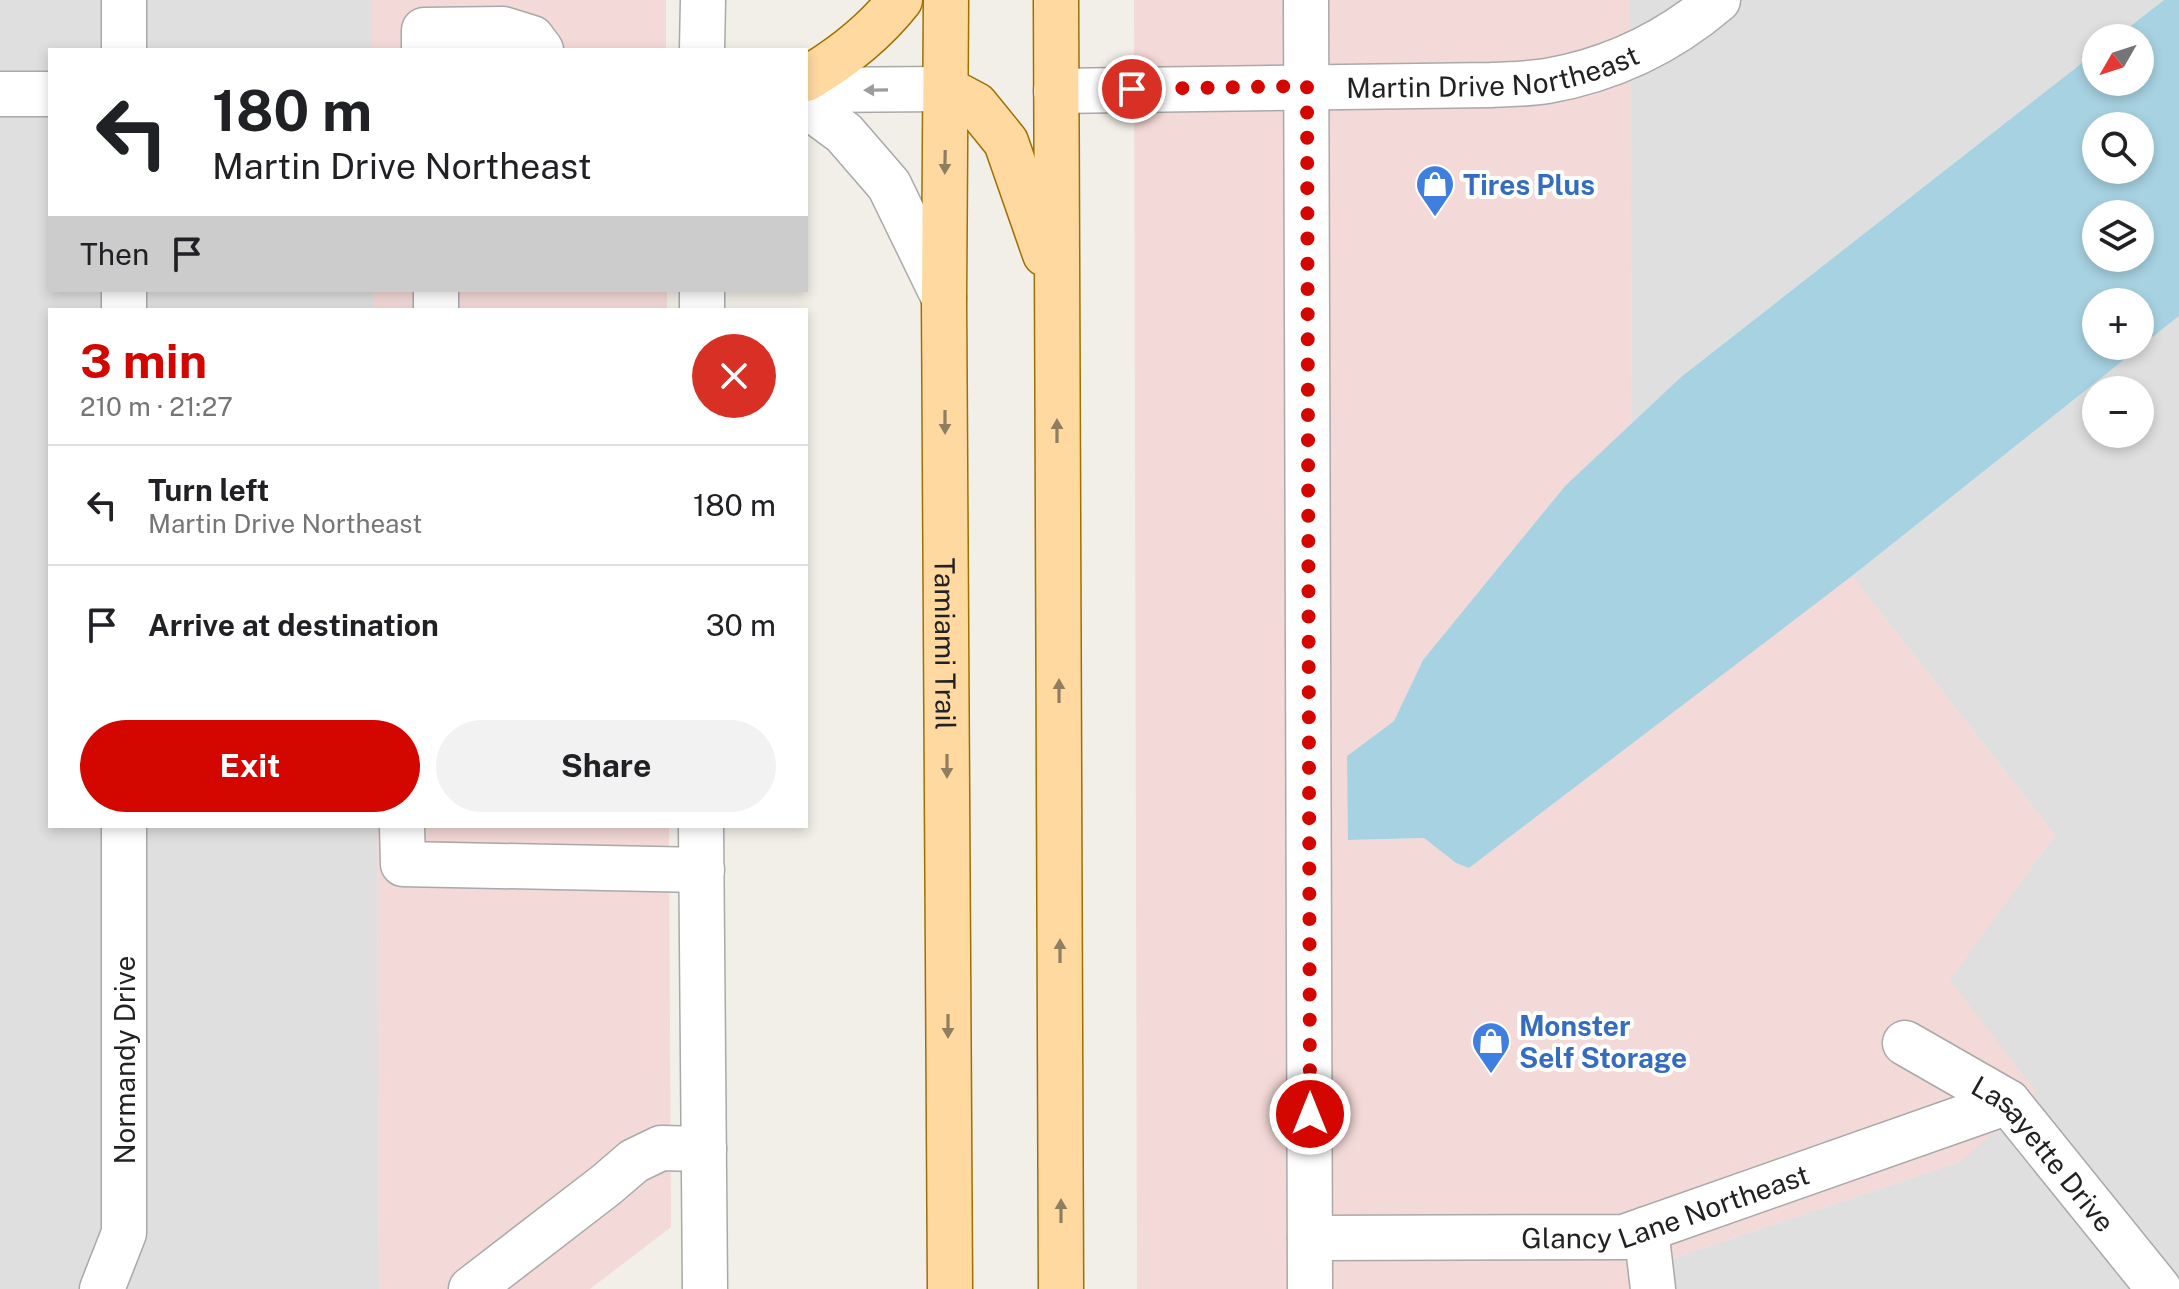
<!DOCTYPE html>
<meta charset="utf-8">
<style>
:root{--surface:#fff;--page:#f2f2f2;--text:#202124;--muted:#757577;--line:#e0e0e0;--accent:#d30700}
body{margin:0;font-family:"Public Sans",sans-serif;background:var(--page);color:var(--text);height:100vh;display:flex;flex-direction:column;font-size:30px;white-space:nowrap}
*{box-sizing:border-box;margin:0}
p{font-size:26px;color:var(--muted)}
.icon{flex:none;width:44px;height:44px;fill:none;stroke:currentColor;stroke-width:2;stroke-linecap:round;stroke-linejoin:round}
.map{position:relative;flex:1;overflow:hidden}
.panel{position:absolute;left:48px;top:308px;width:760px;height:520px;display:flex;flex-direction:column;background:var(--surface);border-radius:0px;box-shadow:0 4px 12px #0003}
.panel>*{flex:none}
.hud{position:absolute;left:48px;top:48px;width:760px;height:244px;border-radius:0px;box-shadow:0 4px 12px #0003;background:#fff;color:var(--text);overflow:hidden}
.needle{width:52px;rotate:231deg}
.tools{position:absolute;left:2082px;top:24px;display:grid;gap:16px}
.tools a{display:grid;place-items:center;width:72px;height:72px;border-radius:50%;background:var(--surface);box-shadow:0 4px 12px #0003;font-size:40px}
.pin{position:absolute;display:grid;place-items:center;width:68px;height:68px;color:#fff;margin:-34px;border:4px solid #fff;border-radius:50%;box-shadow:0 2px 8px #0007}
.me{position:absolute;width:88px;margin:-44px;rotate:0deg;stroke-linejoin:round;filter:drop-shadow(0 0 6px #0008)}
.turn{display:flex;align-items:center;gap:28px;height:168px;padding:0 32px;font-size:36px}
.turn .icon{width:104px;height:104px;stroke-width:2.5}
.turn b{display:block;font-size:56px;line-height:68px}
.then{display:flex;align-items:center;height:76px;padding:0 32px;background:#0003;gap:16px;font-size:30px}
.round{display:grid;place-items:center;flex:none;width:84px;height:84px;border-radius:42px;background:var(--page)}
.summary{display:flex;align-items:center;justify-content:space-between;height:136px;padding:0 32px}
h1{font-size:48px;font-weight:700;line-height:60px;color:var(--accent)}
.action{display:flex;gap:16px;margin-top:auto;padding:16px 32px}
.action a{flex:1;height:92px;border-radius:48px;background:var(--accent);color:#fff;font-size:32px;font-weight:700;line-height:92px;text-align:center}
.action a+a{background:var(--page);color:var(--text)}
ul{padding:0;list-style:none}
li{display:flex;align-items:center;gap:24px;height:120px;padding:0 32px;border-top:2px solid var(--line)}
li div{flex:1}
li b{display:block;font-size:30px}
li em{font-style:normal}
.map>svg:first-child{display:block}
</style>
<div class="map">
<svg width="2179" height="1289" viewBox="0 0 2179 1289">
<rect width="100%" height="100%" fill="#f2efe8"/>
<path fill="#e0dfdf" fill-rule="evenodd" d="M 0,0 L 372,0 L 372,50 L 50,50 L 50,290 L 373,290 L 373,310 L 50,310 L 50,826 L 377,826 L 379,1289 L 0,1289 Z
M 1630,0 L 2164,0 L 2115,38 L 2096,38 L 2096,52 L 1681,377 L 1632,423 Z
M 2179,316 L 2179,1289 L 1674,1289 L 1674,1258 L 1962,1161 L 1949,980 L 2055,835 L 1852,576 ZM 2096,390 L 2140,390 L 2140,434 L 2096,434 Z"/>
<path fill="#f3d9d7" d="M 372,0 L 666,0 L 666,50 L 372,50 Z
M 1134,0 L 1630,0 L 1632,423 L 1565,486 L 1423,660 L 1394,721 L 1347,756 L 1349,840 L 1424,838 L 1456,863 L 1469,868 L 1852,576 L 2055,835 L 1950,980 L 2037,1093 L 1962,1161 L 1674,1258 L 1674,1289 L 1137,1289 Z
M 373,290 L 667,290 L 667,310 L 373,310 Z
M 377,826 L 669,826 L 671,1227 L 590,1289 L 379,1289 Z"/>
<path fill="#a7d2e2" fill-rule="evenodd" d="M 2164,0 L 2179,0 L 2179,316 L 1852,576 L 1469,868 L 1456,863 L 1424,838 L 1348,840 L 1347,756 L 1394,721 L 1423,660 L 1565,486 L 1632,423 L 1681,377 L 2096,52 L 2096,82 L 2140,82 L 2140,38 L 2115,38 ZM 2096,126 L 2140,126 L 2140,170 L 2096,170 ZM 2096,214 L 2140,214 L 2140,258 L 2096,258 ZM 2096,302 L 2140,302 L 2140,346 L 2096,346 Z"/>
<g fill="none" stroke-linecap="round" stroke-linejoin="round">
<defs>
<g id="minor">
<path d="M 124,0 L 124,50"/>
<path d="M 1306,0 L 1310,1289"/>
<path d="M 424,50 L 424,30 L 503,29 L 532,38 L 541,50"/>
<path d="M 702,50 L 703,0"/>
<path d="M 806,90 L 946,89"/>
<path id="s1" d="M 1056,91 L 1491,85 C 1509,84 1528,84 1547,81 C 1610,70 1669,42 1718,0"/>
<path d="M 0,94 L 50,94"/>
<path d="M 806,105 L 844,133 L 889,185 L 944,298"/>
<path d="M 124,290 L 124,310"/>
<path d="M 436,310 L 436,290"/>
<path d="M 702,310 L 702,290"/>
<path d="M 402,826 L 403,864 L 702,870"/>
<path d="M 701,826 L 705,1289"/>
<path id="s2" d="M 1905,1043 L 2008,1102 L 2159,1289"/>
<path d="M 1646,1229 L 1653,1289"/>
<path id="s3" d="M 1310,1238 L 1624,1237 L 2008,1102"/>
<path d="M 102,1289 L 124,1233 L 124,826"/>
<path d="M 471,1289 L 606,1185 L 634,1161 L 661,1148 L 704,1149"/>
</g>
<g id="major">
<path id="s4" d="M 946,0 L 944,298 L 950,1289"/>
<path d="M 1056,0 L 1061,1289"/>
<path d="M 806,79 C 842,58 874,33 900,0"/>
<path d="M 946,89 L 976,105 L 1006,142 L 1045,254"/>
</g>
</defs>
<use href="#minor" stroke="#a9a9a9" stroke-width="47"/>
<use href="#major" stroke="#9f7000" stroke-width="47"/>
<use href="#minor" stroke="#fff" stroke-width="44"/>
<use href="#major" stroke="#ffd9a0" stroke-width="44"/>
</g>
<defs><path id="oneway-solid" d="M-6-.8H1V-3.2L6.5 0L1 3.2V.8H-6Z" transform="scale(2)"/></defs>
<use fill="#9c9c9c" href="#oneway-solid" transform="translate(876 90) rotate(179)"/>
<g fill="#907e61">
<use href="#oneway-solid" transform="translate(945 162) rotate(91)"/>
<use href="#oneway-solid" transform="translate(945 422) rotate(90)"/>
<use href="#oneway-solid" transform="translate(1057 431) rotate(-90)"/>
<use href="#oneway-solid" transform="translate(1059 691) rotate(-90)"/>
<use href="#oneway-solid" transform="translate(947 766) rotate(90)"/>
<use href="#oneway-solid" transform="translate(1060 951) rotate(-90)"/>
<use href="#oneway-solid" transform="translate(948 1026) rotate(90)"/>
<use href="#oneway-solid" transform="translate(1061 1211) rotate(-90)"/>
</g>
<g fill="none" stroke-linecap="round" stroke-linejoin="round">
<path stroke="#d30700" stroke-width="14" stroke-dasharray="0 25.2" d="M 1132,89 L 1307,86 L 1310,1114"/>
</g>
<defs>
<symbol id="shop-pin" viewBox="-11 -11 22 30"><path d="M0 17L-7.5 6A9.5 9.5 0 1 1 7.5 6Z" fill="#3f7fe0" stroke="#fff"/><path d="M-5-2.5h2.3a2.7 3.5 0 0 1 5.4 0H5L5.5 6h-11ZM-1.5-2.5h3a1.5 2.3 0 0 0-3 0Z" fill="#fff"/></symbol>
</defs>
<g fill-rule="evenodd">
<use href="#shop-pin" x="1413" y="162" width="44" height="60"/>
<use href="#shop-pin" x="1469" y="1019" width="44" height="60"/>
</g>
<g text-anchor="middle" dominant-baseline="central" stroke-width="8" stroke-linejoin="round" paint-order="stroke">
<g font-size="28" fill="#222" stroke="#fff">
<text stroke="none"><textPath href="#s1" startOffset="438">Martin Drive Northeast</textPath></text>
<text stroke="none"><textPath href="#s4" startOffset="644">Tamiami Trail</textPath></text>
<text transform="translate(124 1060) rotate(-90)">Normandy Drive</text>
<text stroke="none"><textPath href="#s2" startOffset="180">Lasayette Drive</textPath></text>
<text stroke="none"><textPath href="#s3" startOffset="360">Glancy Lane Northeast</textPath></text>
</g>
<g font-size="28" font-weight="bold" fill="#366cbe" stroke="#fff" text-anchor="start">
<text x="1463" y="184">Tires Plus</text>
<text x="1519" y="1025">Monster<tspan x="1519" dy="32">Self Storage</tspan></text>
</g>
</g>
</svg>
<div class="tools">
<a><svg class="needle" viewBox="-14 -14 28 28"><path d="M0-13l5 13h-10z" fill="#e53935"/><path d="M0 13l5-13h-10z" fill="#757577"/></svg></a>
<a><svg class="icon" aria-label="search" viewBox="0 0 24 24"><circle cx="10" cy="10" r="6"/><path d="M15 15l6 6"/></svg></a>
<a><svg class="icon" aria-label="layers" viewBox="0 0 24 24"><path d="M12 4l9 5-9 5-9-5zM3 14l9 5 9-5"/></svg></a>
<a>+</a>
<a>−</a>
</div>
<div class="pin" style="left:1132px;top:89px;background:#d93025"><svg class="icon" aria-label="arrive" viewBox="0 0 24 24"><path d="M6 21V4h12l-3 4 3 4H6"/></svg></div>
<svg class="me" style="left:1310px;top:1114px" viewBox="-20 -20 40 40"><circle r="17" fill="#d30700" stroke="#fff" stroke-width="3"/><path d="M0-11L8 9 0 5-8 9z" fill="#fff"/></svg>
<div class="hud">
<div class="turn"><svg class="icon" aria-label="left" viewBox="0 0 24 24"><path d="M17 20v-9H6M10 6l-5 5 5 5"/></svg><div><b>180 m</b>Martin Drive Northeast</div></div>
<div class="then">Then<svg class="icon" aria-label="arrive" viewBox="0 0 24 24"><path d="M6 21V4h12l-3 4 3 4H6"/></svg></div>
</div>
<section class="panel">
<div class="summary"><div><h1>3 min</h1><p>210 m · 21:27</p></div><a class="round" style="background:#d93025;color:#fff"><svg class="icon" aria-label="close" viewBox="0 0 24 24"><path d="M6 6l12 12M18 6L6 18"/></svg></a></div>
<ul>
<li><svg class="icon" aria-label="left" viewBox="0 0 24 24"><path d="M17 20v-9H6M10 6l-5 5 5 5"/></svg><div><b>Turn left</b><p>Martin Drive Northeast</p></div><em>180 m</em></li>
<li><svg class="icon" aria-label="arrive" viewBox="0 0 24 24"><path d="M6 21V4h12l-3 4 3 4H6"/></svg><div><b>Arrive at destination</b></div><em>30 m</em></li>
</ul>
<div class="action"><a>Exit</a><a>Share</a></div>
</section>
</div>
